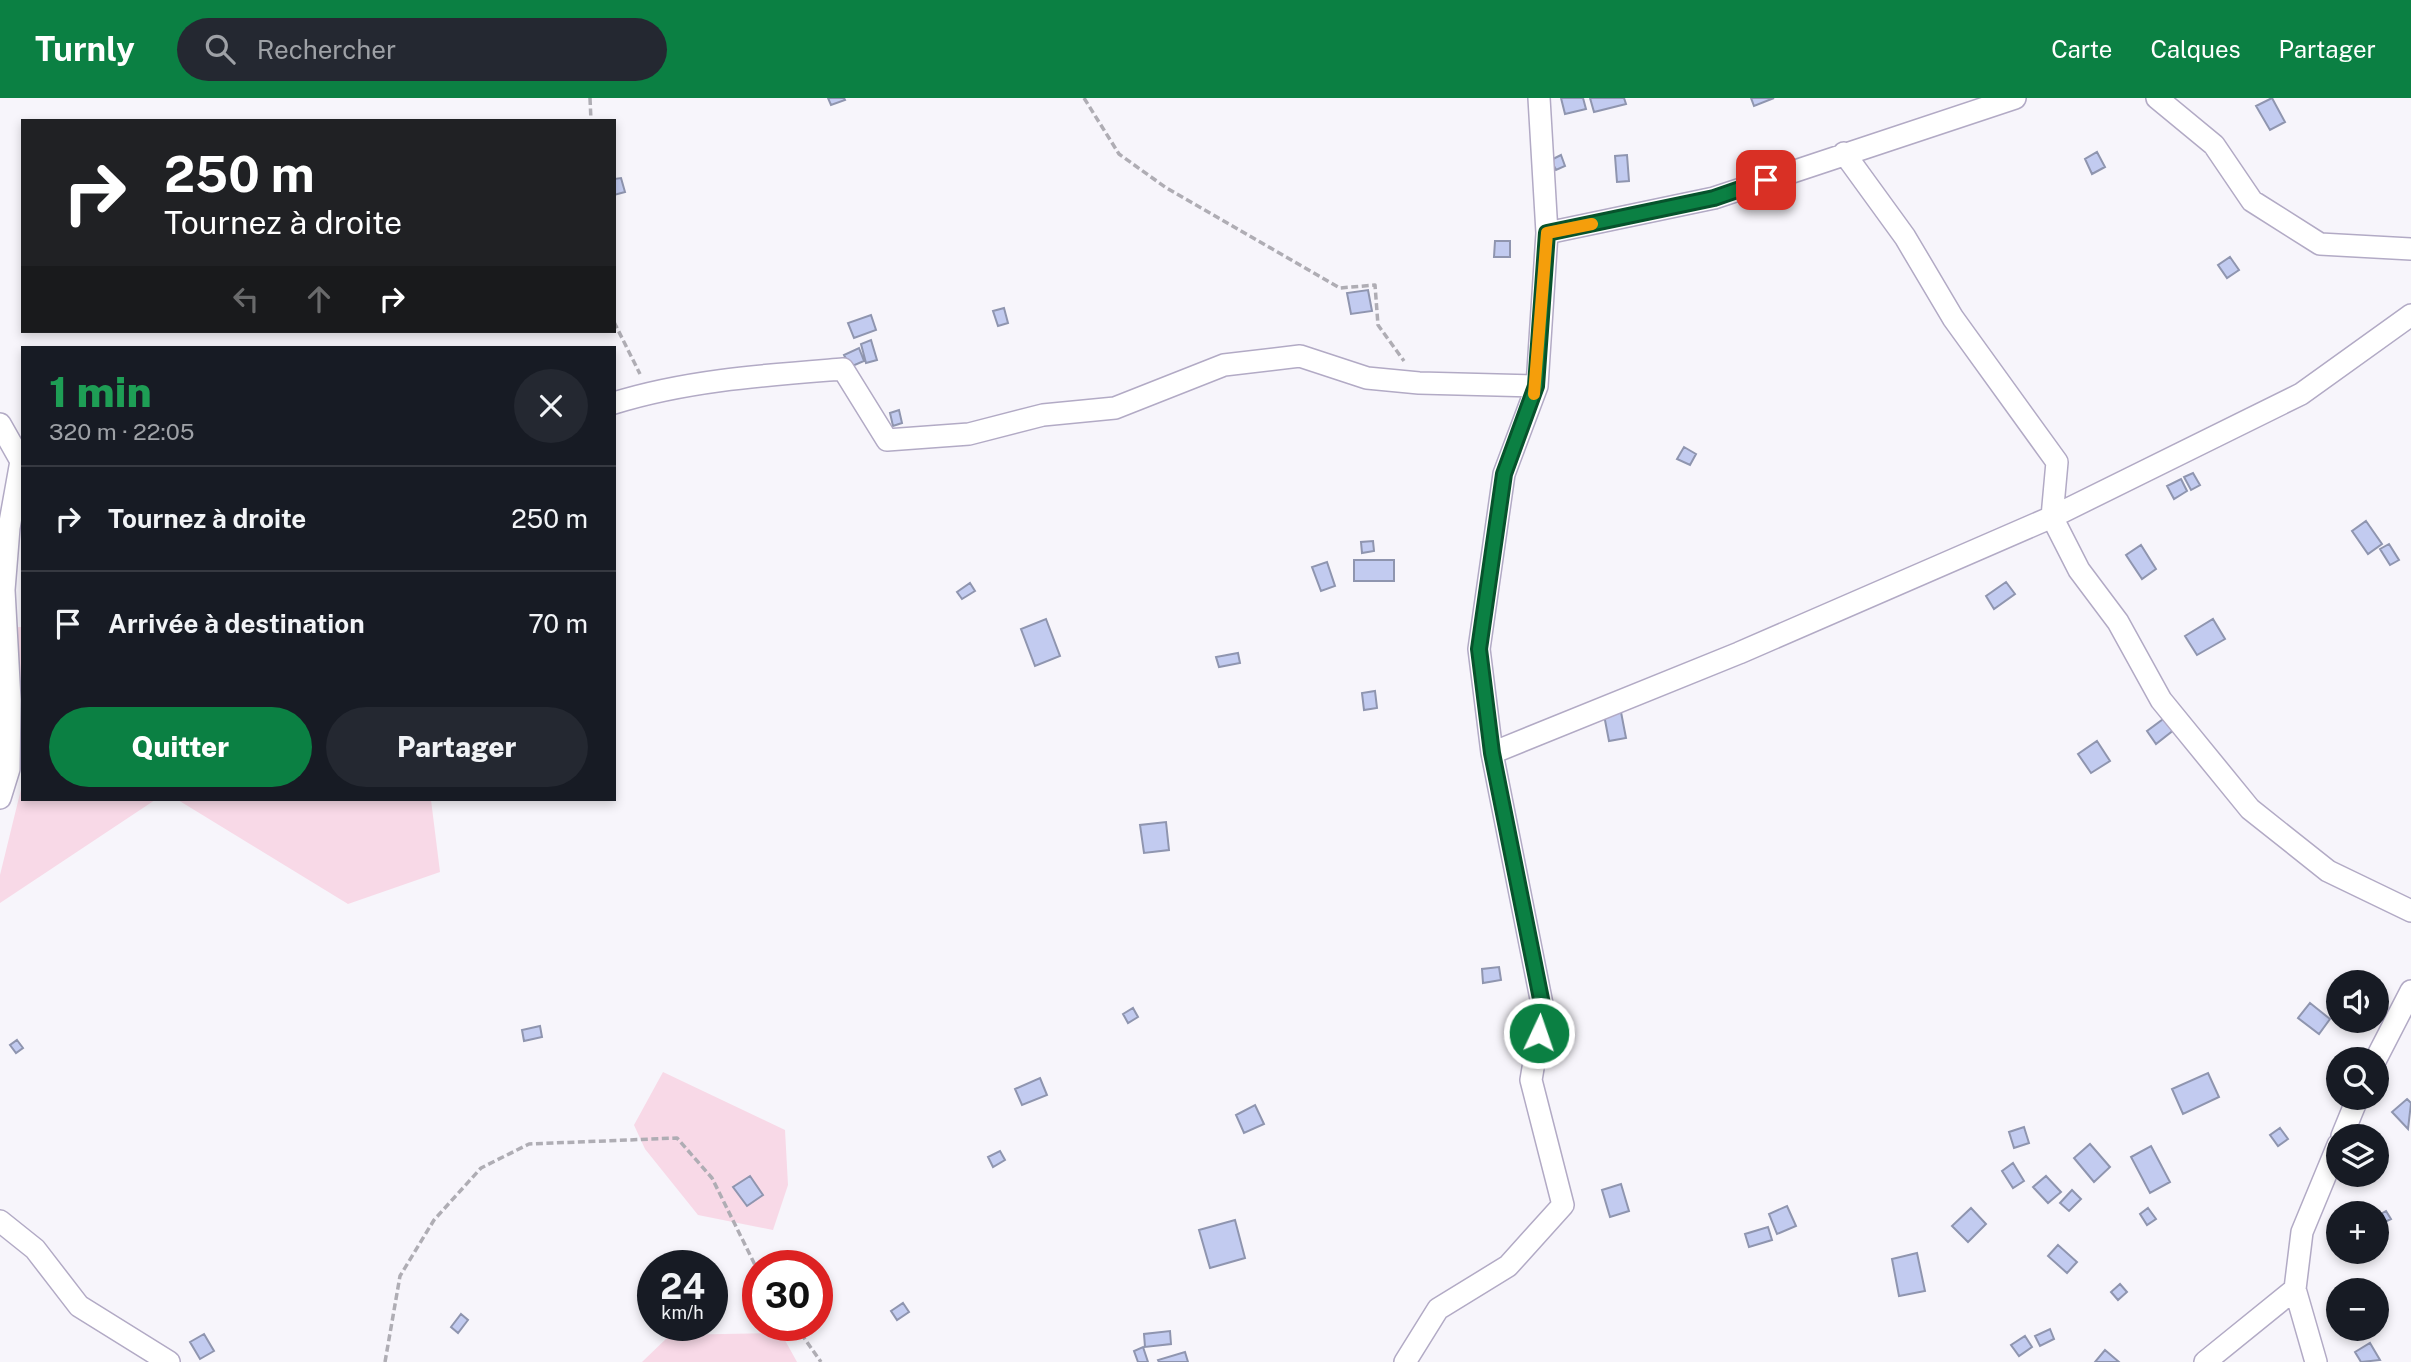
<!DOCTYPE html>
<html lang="fr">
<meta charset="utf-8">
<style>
:root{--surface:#171b24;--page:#242831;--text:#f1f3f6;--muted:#9ea1a6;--line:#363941;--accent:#0b8043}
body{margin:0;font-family:"Public Sans",sans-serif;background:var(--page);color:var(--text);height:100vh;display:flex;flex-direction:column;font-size:26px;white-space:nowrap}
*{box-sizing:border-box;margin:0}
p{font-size:23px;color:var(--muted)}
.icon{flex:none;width:38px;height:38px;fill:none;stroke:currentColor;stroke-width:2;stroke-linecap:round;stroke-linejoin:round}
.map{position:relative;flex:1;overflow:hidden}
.drawer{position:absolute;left:21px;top:248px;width:595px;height:455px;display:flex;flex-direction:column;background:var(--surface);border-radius:0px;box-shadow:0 4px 10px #0003}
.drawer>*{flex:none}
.guide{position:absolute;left:21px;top:21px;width:595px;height:214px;border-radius:0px;box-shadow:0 4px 10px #0003;background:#202124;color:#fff;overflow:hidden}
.tools{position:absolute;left:2326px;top:872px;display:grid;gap:14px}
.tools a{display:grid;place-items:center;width:63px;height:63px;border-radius:50%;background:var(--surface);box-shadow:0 4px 10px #0003;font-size:35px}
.speed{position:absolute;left:637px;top:1152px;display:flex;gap:14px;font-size:35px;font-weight:700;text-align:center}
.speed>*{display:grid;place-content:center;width:91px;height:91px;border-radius:50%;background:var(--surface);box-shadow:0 4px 10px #0003;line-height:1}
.speed small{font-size:18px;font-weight:400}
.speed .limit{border:10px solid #d22;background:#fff;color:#111}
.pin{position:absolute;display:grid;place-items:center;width:60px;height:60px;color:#fff;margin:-30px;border-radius:14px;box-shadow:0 4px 10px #0006}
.me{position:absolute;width:77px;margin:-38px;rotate:3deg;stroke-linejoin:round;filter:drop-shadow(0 0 5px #0008)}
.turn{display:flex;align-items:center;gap:24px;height:147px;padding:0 28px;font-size:32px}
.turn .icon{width:91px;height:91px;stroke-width:2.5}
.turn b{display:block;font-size:49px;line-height:60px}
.lanes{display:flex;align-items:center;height:66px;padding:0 28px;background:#0003;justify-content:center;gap:35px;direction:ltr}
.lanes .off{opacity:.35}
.round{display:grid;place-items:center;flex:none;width:74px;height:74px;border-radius:37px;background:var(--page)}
.headline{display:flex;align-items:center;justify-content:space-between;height:119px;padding:0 28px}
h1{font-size:42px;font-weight:800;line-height:52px;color:#1e9e55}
.cta{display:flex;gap:14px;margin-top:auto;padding:14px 28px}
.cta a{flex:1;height:80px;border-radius:42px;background:var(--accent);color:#fff;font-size:28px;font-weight:800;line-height:80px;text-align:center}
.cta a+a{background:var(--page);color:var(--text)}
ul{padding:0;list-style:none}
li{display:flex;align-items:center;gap:21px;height:105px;padding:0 28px;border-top:2px solid var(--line)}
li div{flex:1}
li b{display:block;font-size:26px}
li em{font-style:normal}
header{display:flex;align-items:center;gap:42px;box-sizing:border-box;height:98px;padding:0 35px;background:var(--accent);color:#fff}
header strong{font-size:33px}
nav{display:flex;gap:38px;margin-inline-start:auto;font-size:24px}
.search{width:490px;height:63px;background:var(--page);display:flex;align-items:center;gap:18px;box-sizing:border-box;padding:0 24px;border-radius:38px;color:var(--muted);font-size:26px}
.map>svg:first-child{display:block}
</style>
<header>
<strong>Turnly</strong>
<div class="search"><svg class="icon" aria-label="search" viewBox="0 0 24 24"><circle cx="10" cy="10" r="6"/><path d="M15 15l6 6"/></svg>Rechercher</div>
<nav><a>Carte</a><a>Calques</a><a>Partager</a></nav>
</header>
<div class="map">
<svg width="2411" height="1264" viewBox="0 0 2411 1264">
<rect width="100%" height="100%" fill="#f7f5fb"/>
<path fill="#f8d9e7" d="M 11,529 L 23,529 L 23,643 Z
M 23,683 L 23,702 L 155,702 L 0,805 L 0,777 Z
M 178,702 L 431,702 L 440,774 L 348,806 Z
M 663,974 L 785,1032 L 788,1087 L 773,1132 L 698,1117 L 645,1051 L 634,1027 Z
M 781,1235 L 797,1264 L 642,1264 L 670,1237 Z"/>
<path fill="#c2cbf0" stroke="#8f95af" stroke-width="2" d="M 828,0 L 844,0 L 845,2 L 831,7 Z
M 1561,0 L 1583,0 L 1586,11 L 1565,16 Z
M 1590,0 L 1624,0 L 1626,6 L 1594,14 Z
M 1751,0 L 1774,0 L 1754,8 Z
M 2272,0 L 2285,24 L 2270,32 L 2256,8 Z
M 2097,54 L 2105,69 L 2092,76 L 2085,61 Z
M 1561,57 L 1565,68 L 1556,72 L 1551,62 Z
M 1627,57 L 1629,83 L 1617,84 L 1615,58 Z
M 621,80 L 625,94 L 614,97 L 614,81 Z
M 1495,143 L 1510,143 L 1510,159 L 1494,159 Z
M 2230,159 L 2239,172 L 2227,180 L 2218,167 Z
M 1368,192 L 1372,213 L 1351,216 L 1347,195 Z
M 1004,210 L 1008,225 L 998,228 L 993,213 Z
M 871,217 L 876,232 L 854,240 L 848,225 Z
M 871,242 L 877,262 L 866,265 L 861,246 Z
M 859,250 L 864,263 L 850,269 L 844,257 Z
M 899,312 L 902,325 L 893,328 L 890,315 Z
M 1684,349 L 1696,356 L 1690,367 L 1677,361 Z
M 2193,375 L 2200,387 L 2191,392 L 2184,379 Z
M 2181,381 L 2187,393 L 2174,401 L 2167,388 Z
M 2366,423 L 2382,446 L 2368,456 L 2352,433 Z
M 1373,443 L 1374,453 L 1362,455 L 1361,444 Z
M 2389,446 L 2399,462 L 2390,467 L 2380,451 Z
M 2141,447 L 2156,471 L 2142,481 L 2126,457 Z
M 1354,462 L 1394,462 L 1394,483 L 1354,483 Z
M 1327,464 L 1335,488 L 1321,493 L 1312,469 Z
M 2006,484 L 2015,496 L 1994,511 L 1986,498 Z
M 970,485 L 975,493 L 962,501 L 957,494 Z
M 1046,521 L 1060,558 L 1035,568 L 1021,531 Z
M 2213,521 L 2225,541 L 2197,557 L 2185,538 Z
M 1238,555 L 1240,565 L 1219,569 L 1216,559 Z
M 1375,593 L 1377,610 L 1364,612 L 1362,595 Z
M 1621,614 L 1626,640 L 1609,643 L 1604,617 Z
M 2166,619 L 2175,631 L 2156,646 L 2147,633 Z
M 2097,643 L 2110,663 L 2091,675 L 2078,656 Z
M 1166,724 L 1169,752 L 1144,755 L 1140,727 Z
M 1499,869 L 1501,882 L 1483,885 L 1482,871 Z
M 2310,905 L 2330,921 L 2319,936 L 2298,920 Z
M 1133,910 L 1138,919 L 1128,925 L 1123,916 Z
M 540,928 L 542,939 L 524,943 L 522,932 Z
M 17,942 L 23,950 L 16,955 L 10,947 Z
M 2208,975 L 2219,999 L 2183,1016 L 2172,991 Z
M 1040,980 L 1047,997 L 1022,1007 L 1015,991 Z
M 2407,1001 L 2411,1005 L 2408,1031 L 2392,1014 Z
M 1255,1007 L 1264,1026 L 1244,1035 L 1236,1017 Z
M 2024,1029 L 2029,1045 L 2014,1050 L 2009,1034 Z
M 2280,1030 L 2288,1041 L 2278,1048 L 2270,1037 Z
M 2090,1046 L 2110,1069 L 2094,1084 L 2074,1060 Z
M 2151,1048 L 2170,1084 L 2150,1095 L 2131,1059 Z
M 1000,1053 L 1005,1062 L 993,1069 L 988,1059 Z
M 2013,1065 L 2024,1083 L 2013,1090 L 2002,1073 Z
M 750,1078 L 763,1097 L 747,1108 L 733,1089 Z
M 2046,1078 L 2061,1094 L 2048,1105 L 2033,1089 Z
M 1621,1086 L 1629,1113 L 1610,1119 L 1602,1092 Z
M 2072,1092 L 2081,1101 L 2069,1113 L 2060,1105 Z
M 1787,1108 L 1796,1128 L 1777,1136 L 1769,1116 Z
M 1971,1110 L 1986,1126 L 1968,1144 L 1952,1128 Z
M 2148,1110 L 2156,1121 L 2147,1127 L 2140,1116 Z
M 2386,1113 L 2391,1121 L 2383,1125 L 2379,1117 Z
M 1235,1122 L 1245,1160 L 1210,1170 L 1199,1132 Z
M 1768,1129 L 1772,1142 L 1749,1149 L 1745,1136 Z
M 2058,1147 L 2077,1164 L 2067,1175 L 2048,1158 Z
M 1917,1155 L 1925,1193 L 1899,1198 L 1892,1161 Z
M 2120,1186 L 2127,1194 L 2118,1202 L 2111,1194 Z
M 903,1205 L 909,1214 L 897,1222 L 891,1213 Z
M 461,1216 L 468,1222 L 458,1235 L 451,1229 Z
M 2050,1231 L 2054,1241 L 2040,1248 L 2035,1238 Z
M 1170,1233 L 1171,1246 L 1145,1249 L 1144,1236 Z
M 204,1236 L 214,1253 L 200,1261 L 190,1244 Z
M 2025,1238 L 2032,1249 L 2019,1258 L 2011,1247 Z
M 2370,1245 L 2380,1262 L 2361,1264 L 2355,1254 Z
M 1143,1249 L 1148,1264 L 1138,1264 L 1134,1253 Z
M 2105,1252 L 2119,1264 L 2095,1264 Z
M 1185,1254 L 1188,1264 L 1159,1264 L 1158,1262 Z"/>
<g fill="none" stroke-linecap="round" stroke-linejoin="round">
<defs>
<path id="minor" d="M 2157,0 L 2214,47 L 2252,103 L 2320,146 L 2411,151
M 1844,55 L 1905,139 L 1953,220 L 2057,364 L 2052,419 L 2079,472 L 2118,524 L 2161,602 L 2250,711 L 2328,773 L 2411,813
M 1547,135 L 1714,100 L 2015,0
M 614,305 C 688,282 767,277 843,271 L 887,342 L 969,336 L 1043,317 L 1115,310 L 1224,267 L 1300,258 L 1367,280 L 1419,285 L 1537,288
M 0,326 L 21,363 L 9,430 L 4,492 L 10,602 L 9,671 L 0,700
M 1492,655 L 1739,555 L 2052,419 L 2301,296 L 2411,217
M 2376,961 L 2411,893
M 2342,1038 L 2358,999
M 0,1123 L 35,1151 L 79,1208 L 169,1264
M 1405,1264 L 1438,1211 L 1508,1168 L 1563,1107 L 1531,982 L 1543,911 L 1492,655 L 1479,551 L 1504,376 L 1537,288 L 1547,135 L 1539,0
M 2205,1264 L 2295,1191
M 2316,1264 L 2295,1191 L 2302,1134 L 2338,1047"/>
</defs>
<use href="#minor" stroke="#b2aac5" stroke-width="24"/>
<path stroke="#afadb4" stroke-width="3.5" stroke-dasharray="7 3.5" stroke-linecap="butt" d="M 590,0 L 591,23
M 1084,0 L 1119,56 L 1165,89 L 1340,190 L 1375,187 L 1378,227 L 1404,263
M 614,224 L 640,276
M 795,1227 L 821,1264
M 385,1264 L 400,1178 L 434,1122 L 481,1070 L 529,1046 L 677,1040 L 712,1080 L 758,1173"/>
<use href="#minor" stroke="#fff" stroke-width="21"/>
</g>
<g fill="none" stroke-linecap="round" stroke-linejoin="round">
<defs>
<path id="route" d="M 1539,935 L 1543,911 L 1492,655 L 1479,551 L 1504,376 L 1536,288 L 1547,135 L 1714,100 L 1766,82"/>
</defs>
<use href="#route" stroke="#07532c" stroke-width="18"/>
<use href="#route" stroke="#0b8043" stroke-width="12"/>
<path stroke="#f59e0b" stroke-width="12" d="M 1534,296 L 1547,135 L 1592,126"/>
</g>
</svg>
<div class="tools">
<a><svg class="icon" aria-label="sound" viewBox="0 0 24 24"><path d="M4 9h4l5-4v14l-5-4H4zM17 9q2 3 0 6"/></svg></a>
<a><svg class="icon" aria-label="search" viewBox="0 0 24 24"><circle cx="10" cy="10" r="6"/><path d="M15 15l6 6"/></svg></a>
<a><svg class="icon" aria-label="layers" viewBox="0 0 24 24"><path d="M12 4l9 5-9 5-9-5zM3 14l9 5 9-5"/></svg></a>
<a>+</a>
<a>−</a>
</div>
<div class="speed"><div>24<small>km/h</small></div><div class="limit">30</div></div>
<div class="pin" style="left:1766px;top:82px;background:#d93025"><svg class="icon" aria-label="arrive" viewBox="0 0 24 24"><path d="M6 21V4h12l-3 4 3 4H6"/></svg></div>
<svg class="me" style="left:1539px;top:935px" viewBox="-20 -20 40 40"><circle r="17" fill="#0b8043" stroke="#fff" stroke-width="3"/><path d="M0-11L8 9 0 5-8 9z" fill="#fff"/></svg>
<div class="guide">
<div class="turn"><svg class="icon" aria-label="right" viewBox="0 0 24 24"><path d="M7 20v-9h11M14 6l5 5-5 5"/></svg><div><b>250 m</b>Tournez à droite</div></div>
<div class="lanes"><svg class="icon off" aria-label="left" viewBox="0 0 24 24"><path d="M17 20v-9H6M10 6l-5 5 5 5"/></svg><svg class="icon off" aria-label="ahead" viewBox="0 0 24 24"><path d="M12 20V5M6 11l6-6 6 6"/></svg><svg class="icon" aria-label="right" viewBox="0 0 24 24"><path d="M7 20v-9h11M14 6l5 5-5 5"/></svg></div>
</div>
<section class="drawer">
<div class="headline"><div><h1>1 min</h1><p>320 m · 22:05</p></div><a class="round"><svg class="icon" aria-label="close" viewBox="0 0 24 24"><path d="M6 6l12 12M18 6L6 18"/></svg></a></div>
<ul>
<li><svg class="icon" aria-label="right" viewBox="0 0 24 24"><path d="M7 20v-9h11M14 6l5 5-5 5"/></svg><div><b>Tournez à droite</b></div><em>250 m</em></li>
<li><svg class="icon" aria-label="arrive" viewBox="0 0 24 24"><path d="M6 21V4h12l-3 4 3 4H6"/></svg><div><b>Arrivée à destination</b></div><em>70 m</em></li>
</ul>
<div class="cta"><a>Quitter</a><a>Partager</a></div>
</section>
</div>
